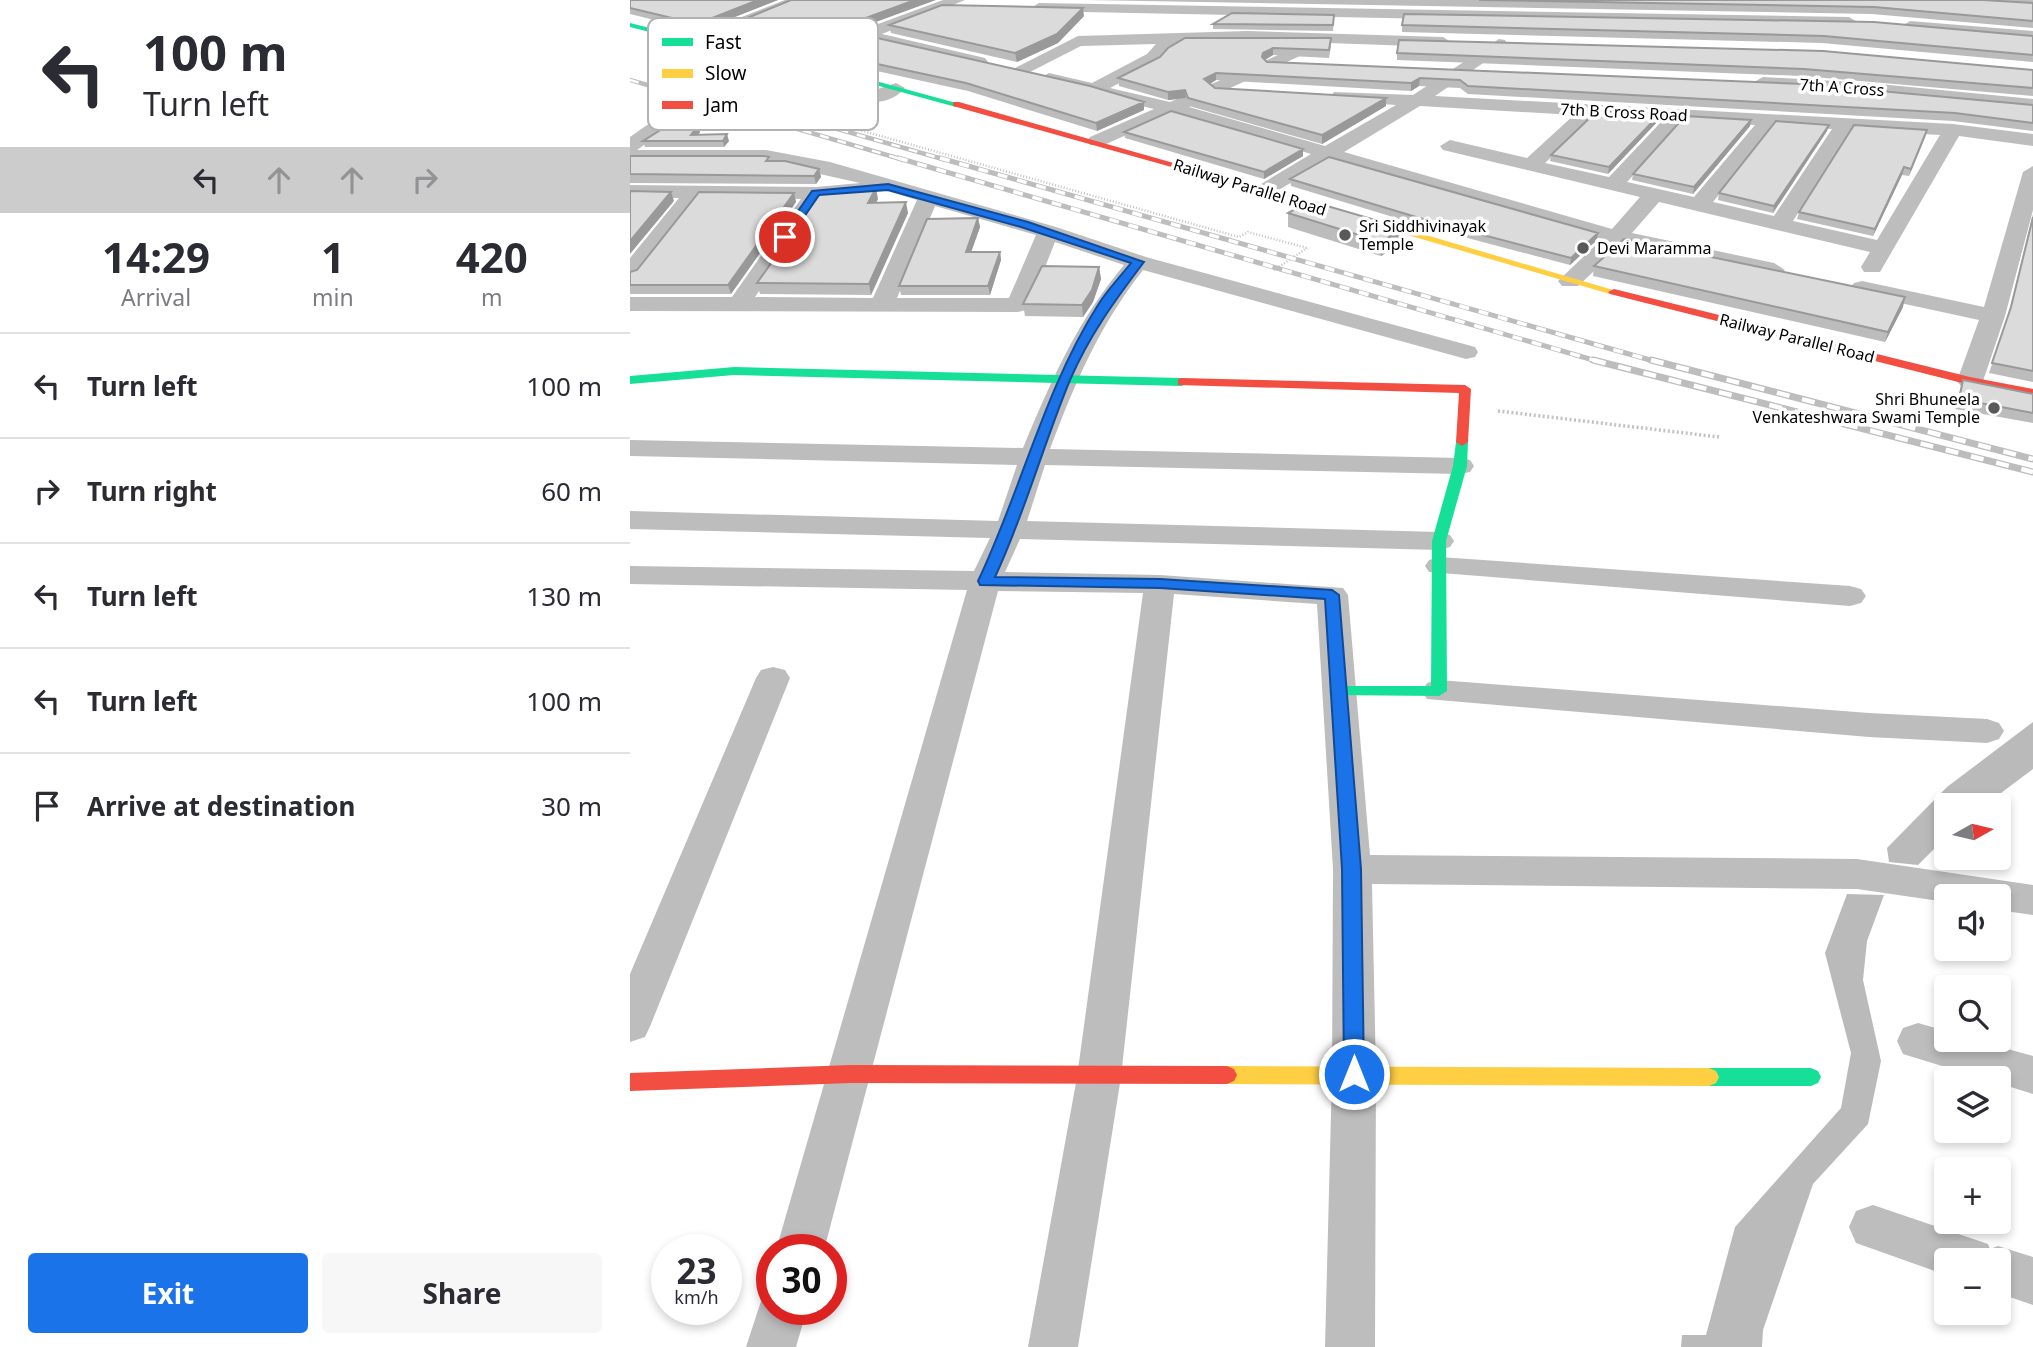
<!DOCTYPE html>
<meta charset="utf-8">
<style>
:root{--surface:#fff;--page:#f7f7f7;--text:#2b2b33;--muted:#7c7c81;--line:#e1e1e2;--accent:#1a73e8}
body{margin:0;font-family:"Noto Sans",sans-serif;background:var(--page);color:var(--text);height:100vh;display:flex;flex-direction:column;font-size:26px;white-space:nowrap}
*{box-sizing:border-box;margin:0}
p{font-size:23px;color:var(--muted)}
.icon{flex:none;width:38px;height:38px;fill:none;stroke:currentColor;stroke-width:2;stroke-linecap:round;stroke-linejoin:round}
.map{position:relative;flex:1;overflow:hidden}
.drawer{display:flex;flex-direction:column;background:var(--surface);width:630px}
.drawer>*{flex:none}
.hud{background:#fff;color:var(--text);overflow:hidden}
.needle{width:46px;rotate:82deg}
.tools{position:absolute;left:1304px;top:793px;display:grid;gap:14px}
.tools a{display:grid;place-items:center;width:77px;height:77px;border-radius:7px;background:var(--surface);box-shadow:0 4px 10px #0003;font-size:35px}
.speed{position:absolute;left:21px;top:1234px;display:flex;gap:14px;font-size:35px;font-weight:700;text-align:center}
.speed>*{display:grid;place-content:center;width:91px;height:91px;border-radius:50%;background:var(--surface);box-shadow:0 4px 10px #0003;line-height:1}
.speed small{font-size:18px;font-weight:400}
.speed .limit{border:10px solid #d22;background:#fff;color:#111}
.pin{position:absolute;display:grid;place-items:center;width:60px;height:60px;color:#fff;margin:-30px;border:4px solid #fff;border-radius:50%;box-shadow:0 2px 7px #0007}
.me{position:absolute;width:77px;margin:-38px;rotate:0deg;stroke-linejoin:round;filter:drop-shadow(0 0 5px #0008)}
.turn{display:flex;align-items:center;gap:24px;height:147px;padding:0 28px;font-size:32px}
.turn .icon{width:91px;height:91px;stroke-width:2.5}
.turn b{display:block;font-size:49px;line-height:60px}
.lanes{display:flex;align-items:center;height:66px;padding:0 28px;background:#0003;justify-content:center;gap:35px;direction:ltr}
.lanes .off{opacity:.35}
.eta{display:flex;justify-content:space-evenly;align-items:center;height:119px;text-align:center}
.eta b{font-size:42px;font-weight:700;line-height:49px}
.cta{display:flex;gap:14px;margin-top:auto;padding:14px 28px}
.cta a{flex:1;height:80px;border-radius:7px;background:var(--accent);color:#fff;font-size:28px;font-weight:700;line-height:80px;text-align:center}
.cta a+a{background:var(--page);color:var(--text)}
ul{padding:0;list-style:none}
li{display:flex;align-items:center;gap:21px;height:105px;padding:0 28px;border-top:2px solid var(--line)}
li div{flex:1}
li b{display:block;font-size:26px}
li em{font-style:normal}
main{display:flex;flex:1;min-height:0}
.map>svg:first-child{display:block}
</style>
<main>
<section class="drawer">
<div class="hud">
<div class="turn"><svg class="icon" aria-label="left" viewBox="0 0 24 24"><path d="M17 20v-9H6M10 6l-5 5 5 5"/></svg><div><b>100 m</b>Turn left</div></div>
<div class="lanes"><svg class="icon" aria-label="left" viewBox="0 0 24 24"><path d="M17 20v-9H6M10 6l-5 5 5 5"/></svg><svg class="icon off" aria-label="ahead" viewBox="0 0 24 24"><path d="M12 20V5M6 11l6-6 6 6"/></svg><svg class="icon off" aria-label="ahead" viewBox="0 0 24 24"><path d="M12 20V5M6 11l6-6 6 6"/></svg><svg class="icon off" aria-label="right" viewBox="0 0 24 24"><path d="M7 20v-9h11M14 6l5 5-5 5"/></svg></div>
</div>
<div class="eta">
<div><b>14:29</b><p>Arrival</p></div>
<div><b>1</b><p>min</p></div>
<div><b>420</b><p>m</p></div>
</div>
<ul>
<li><svg class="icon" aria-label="left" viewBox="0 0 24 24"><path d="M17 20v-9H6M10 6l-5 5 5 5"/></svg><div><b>Turn left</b></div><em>100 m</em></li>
<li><svg class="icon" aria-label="right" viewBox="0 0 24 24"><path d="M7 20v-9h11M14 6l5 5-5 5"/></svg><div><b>Turn right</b></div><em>60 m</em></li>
<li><svg class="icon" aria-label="left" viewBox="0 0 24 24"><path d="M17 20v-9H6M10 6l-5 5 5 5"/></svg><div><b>Turn left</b></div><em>130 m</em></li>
<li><svg class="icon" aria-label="left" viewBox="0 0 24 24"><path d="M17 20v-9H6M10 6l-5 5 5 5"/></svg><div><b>Turn left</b></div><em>100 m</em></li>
<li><svg class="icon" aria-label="arrive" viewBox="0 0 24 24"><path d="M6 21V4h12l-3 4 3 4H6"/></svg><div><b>Arrive at destination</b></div><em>30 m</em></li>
</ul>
<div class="cta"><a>Exit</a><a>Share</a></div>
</section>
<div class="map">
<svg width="1403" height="1347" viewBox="0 0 1403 1347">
<rect width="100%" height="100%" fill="#fff"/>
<path fill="#bababa" d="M 1403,722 L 1403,769 L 1355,805 L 1316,805 L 1316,837 L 1288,865 L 1259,862 L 1257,848 L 1317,787 Z
M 1217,894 L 1254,895 L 1237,941 L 1233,980 L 1251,1061 L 1238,1124 L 1183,1184 L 1133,1330 L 1132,1347 L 1051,1347 L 1052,1335 L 1076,1335 L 1105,1227 L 1211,1108 L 1221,1053 L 1195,953 Z"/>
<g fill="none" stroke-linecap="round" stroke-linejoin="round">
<path stroke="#d9d9d9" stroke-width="18" stroke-dasharray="18 9" stroke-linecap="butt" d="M 52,118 L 128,89"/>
<path stroke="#c2c2c2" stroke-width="2.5" stroke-dasharray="1 2" stroke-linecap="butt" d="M 81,111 L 137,127
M 194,120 L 609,237 L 618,232 L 677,248
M 644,270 L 677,248"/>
<path stroke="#c2c2c2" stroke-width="3.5" stroke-dasharray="2 2.5" stroke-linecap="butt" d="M 868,411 L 1089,437"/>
<path fill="#bdbdbd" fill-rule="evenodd" d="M 155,0 L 178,0 L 67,44 L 55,44 L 53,40 Z
M 313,0 L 335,0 L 252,34 L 355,58 L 358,62 L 355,66 L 349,67 L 235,40 L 171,65 L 159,65 L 156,61 L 159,57 Z
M 1344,0 L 1403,0 L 1403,8 L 1352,5 Z
M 409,3 L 1219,17 L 1227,22 L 1219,27 L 403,11 L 401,8 Z
M 1280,21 L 1403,31 L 1403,41 L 1274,29 L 1272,26 Z
M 617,31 L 813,37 L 821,42 L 813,47 L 698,43 L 559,107 L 695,146 L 766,105 L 710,101 L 701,96 L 704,92 L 783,95 L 869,39 L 875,40 L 877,44 L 875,48 L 805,96 L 1323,124 L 1403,134 L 1403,146 L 1329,136 L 1250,272 L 1234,272 L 1231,267 L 1240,252 L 1029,202 L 1002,233 L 1144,263 L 1155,270 L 1144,277 L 992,245 L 948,286 L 932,286 L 928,281 L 972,239 L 700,160 L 640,195 L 626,195 L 623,191 L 626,187 L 681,154 L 543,114 L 474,145 L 460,145 L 457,141 L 460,137 L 524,109 L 413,82 L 410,78 L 419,73 L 462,83 L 517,54 L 526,44 L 451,46 L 394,75 L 382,75 L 379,71 L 448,36 ZM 617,41 L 676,43 L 540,102 L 480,88 L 529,62 L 545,43 ZM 790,106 L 944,115 L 897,158 L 820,140 L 810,146 L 813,150 L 1010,197 L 982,229 L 714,152 ZM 965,116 L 1033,120 L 979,177 L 915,163 ZM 1053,121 L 1125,125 L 1064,197 L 997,182 ZM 1144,126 L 1202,129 L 1144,216 L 1083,202 ZM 1221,130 L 1310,135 L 1247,240 L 1163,221 Z
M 1133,77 L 1239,83 L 1403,99 L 1403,111 L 1127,86 L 1124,82 Z
M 164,79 L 217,92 L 242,91 L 266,83 L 275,88 C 250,118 195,93 166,90 C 151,88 129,101 119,89 L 128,84 Z
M 52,112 L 61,118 L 59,122 L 31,133 L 7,150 L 136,150 L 200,162 L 426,227 L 516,257 L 845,347 L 848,352 L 845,357 L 836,359 L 513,270 C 469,326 445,383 420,449 L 830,458 L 840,460 L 844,466 L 840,472 L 830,474 L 415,465 L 397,521 L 809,532 L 820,535 L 824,541 L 820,547 L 809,550 L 390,539 L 375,572 L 530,575 L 713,588 L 718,595 L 740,855 L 1227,859 L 1403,885 L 1403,915 L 1368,910 L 1368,896 L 1316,896 L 1316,902 L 1227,889 L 742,884 L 746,1074 L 745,1347 L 695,1347 L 702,1074 L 703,869 L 687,604 L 544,594 L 491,1077 L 448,1347 L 398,1347 L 447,1077 L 513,593 L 368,591 L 194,1250 L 146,1250 L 337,590 L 0,584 L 0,566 L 344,571 L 360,538 L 0,529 L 0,511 L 368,521 L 387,465 L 0,456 L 0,440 L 393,448 C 421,381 447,321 494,265 L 425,242 L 400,305 L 396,310 L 388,312 L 0,311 L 0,297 L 102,297 L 171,199 L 70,198 L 8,278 L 0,280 L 0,258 L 49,198 L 0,197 L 0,185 L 186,187 L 230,183 L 136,162 L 0,162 L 0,137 L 17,125 ZM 244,187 L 287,200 L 243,298 L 125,297 L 192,199 L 242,193 ZM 305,206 L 406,235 L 379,298 L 267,298 Z
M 1403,166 L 1403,210 L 1375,316 L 1353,381 L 1349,386 L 1331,386 L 1327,381 L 1349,320 L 1224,293 L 1220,288 L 1224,283 L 1232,281 L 1354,307 L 1393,172 Z
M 810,557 L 1220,586 L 1231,589 L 1236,596 L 1231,603 L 1220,606 L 799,572 L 795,566 L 799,560 Z
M 143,667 L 155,670 L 160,678 L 21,1024 L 15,1037 L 0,1042 L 0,974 L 126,678 L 131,670 Z
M 809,680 L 1239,713 L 1357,719 L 1369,723 L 1374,731 L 1369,739 L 1357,743 L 1239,737 L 797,699 L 792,691 L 797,683 Z
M 1288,1023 L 1316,1031 L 1316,1040 L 1345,1040 L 1403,1056 L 1403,1094 L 1368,1083 L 1368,1078 L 1351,1078 L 1273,1054 L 1267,1041 L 1273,1028 Z
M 1243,1205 L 1358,1244 L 1360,1249 L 1368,1246 L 1403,1257 L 1403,1305 L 1368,1293 L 1368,1260 L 1316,1260 L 1316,1275 L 1226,1243 L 1219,1227 L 1226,1211 Z
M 142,1289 L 142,1309 L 177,1309 L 166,1347 L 116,1347 L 134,1292 Z"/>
<path fill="#16e098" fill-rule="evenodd" d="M 0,23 L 138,58 L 165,59 L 330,104 L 326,107 L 165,63 L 138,62 L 0,27 Z
M 104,367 L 552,378 L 558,382 L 552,386 L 104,375 L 0,384 L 0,376 Z
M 832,438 L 838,442 L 837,466 L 816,541 L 817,691 L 809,696 L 701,695 L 699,691 L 707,686 L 801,686 L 802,541 L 823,466 L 826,442 Z
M 1079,1068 L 1181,1068 L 1188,1071 L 1191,1077 L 1188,1083 L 1181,1086 L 1079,1086 L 1072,1083 L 1069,1077 L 1072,1071 Z"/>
<path fill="#ffcf43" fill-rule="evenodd" d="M 613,183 L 619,183 L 990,292 L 980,294 L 613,187 Z
M 597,1066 L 1079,1068 L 1086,1071 L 1089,1077 L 1086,1083 L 1079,1086 L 597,1084 L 590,1081 L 587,1075 L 590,1069 Z"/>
<path fill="#f24e42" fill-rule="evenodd" d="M 323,102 L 329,102 L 621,185 L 613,187 L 323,106 Z
M 984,289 L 1340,377 L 1403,389 L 1403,397 L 1340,385 L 980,294 L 978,292 Z
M 552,378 L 835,385 L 841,389 L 838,442 L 832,446 L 826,442 L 829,393 L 548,385 L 548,379 Z
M 221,1065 L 597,1066 L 604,1069 L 607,1075 L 604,1081 L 597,1084 L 221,1083 L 0,1091 L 0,1073 Z"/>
<defs>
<path id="rail-far2" d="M 0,80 L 274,160
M 71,90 L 316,160"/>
<path id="rail-far1" d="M 268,158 L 970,362
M 310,158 L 1027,362"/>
<path id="rail" d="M 963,360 L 1403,472
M 1021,360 L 1403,459"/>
</defs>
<use href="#rail-far2" stroke="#bdbdbd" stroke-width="4.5"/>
<use href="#rail-far1" stroke="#bdbdbd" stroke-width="5"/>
<use href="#rail" stroke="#bdbdbd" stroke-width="7"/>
<use href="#rail-far2" stroke="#fff" stroke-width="2.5" stroke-dasharray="9" stroke-linecap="butt"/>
<use href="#rail-far1" stroke="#fff" stroke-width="3.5" stroke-dasharray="10" stroke-linecap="butt"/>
<use href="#rail" stroke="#fff" stroke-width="4.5" stroke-dasharray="13" stroke-linecap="butt"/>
</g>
<path fill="#bcbcbc" d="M 0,0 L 148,0 L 69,31 L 0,14 Z
M 161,0 L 164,52 L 90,38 L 88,30 Z
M 457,0 L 1353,0 L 1403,3 L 1403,28 L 1242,14 Z
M 454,16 L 428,43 L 387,62 L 261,33 L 259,25 Z
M 704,20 L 703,31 L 583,29 L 583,24 Z
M 772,25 L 1403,36 L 1403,62 L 1192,43 L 772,32 Z
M 701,46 L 699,58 L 643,55 L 635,60 L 637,62 L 1403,105 L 1403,131 L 1323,121 L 838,94 L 830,88 L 789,86 L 781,91 L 586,80 L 580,84 L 585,88 L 756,98 L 756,106 L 692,144 L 559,106 L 556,98 L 538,100 L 489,86 L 488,78 L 530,57 L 538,48 Z
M 191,52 L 514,110 L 467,131 L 338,91 L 192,59 Z
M 767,53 L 1403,70 L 1403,96 L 1172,76 L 767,60 Z
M 1028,121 L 978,174 L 920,161 L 921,155 Z
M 68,126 L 70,132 L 68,135 L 99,141 L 94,147 L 15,147 L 13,141 Z
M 1120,126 L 1063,194 L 1002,180 L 1003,174 Z
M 1197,131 L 1143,213 L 1088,200 L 1089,193 Z
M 494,132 L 673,149 L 673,156 L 634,179 L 495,138 Z
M 1295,137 L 1279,176 L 1272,175 L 1243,236 L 1167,219 L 1169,212 Z
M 0,156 L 139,157 L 140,161 L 189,169 L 191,177 L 186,184 L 0,183 Z
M 660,179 L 968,233 L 967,240 L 940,265 L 796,227 L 661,186 Z
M 164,193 L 166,202 L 101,294 L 0,294 L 0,272 L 7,270 Z
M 248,199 L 246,203 L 278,213 L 241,295 L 130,294 L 127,283 Z
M 658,213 L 772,242 L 751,256 L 658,227 Z
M 1403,214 L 1403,382 L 1359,373 L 1378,316 Z
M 348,218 L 350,227 L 341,252 L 370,252 L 371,260 L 360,295 L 271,295 L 269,286 Z
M 964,266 L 1273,307 L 1255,342 L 963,276 Z
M 469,267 L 471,279 L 463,302 L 453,317 L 395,316 L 393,304 Z
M 1333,380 L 1403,394 L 1403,423 L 1325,409 Z"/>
<path fill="#999" d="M 128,0 L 148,0 L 69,31 L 67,24 Z
M 285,0 L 306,0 L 164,52 L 162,45 Z
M 453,8 L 454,16 L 428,43 L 387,62 L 385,53 Z
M 643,48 L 643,55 L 633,61 L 632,57 L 633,53 Z
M 586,73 L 586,80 L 575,87 L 574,79 Z
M 790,78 L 789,86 L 781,91 L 781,83 Z
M 555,90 L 556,98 L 538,100 L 538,92 Z
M 756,98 L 756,106 L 692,144 L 692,135 Z
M 514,102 L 514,110 L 467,131 L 466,123 Z
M 1029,115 L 1028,121 L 978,174 L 979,167 Z
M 1121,120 L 1120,126 L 1063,194 L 1064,187 Z
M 1199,125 L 1197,131 L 1143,213 L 1144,206 Z
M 68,126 L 70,132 L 63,142 L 61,135 Z
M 1297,130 L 1295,137 L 1279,176 L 1281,169 Z
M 97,134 L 99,141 L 94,147 L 93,141 Z
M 673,149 L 673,156 L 634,179 L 634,172 Z
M 1274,167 L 1272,175 L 1243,236 L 1245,229 Z
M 189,169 L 191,177 L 186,184 L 184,176 Z
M 246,188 L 248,199 L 240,214 L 238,203 Z
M 41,192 L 44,201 L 0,254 L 0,241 Z
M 164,193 L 166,202 L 101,294 L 98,285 Z
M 276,202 L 278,213 L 241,295 L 239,284 Z
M 348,218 L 350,227 L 338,261 L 336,252 Z
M 773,228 L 772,242 L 751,256 L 751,242 Z
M 968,233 L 967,240 L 940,265 L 941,258 Z
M 370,252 L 371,260 L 360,295 L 358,286 Z
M 469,267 L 471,279 L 463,302 L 453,317 L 452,305 Z
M 1275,297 L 1273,307 L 1255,342 L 1258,332 Z"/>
<path fill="#dbdbdb" stroke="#999" stroke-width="2" d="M 0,0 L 128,0 L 67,24 L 0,8 Z
M 161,0 L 285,0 L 162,45 L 88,30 Z
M 849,0 L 1353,0 L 1403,3 L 1403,21 L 1244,7 Z
M 312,5 L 453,8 L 427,34 L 385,53 L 259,25 Z
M 602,13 L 704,15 L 703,25 L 583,24 Z
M 774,14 L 1244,22 L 1403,36 L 1403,55 L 1194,36 L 772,25 Z
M 234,35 L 460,86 L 514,102 L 466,123 L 336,83 L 191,52 Z
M 555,38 L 701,38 L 699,50 L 643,48 L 633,53 L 632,57 L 637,62 L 1173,84 L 1403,105 L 1403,123 L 1325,113 L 838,86 L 830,80 L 790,78 L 781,83 L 586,73 L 574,79 L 585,88 L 756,98 L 692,135 L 558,98 L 555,90 L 538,92 L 488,78 L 530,57 L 538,48 Z
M 769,40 L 1193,51 L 1403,70 L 1403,88 L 1174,69 L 767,53 Z
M 541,111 L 673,149 L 634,172 L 494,132 Z
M 967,111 L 1029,115 L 979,167 L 921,155 Z
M 1055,116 L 1121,120 L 1064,187 L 1003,174 Z
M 1146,121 L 1199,125 L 1144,206 L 1089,193 Z
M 1224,125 L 1297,130 L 1281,169 L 1274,167 L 1245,229 L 1169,212 Z
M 37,126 L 68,126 L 61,135 L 97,134 L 93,141 L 13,141 Z
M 0,156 L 134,156 L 139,157 L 136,161 L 155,161 L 189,169 L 184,176 L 0,174 Z
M 699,157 L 968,233 L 941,258 L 796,220 L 660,179 Z
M 246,188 L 238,203 L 276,202 L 239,284 L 127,283 L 192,191 Z
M 0,191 L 41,192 L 0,241 Z
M 69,192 L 164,193 L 98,285 L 0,285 L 0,272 L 7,270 Z
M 680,201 L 773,228 L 751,242 L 658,213 Z
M 1403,217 L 1403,371 L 1362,363 L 1381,307 Z
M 348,218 L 336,252 L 370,252 L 358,286 L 269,286 L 297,219 Z
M 994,239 L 1275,297 L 1258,332 L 964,266 Z
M 412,266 L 469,267 L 462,290 L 452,305 L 393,304 Z
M 1333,380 L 1403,394 L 1403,413 L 1329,399 Z"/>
<path fill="#1a73e8" stroke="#114b97" stroke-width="2" d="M 258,184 L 398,222 L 514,262 C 485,300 459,336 440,380 C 413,445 395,513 365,577 L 530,579 L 702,590 L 709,595 L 731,869 L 734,1074 L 731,1080 L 724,1083 L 717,1080 L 714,1074 L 712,869 L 695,599 L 530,588 L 350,585 L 348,581 C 391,491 414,390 468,305 C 477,290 490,277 501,263 L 391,227 L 258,190 L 189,195 L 159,239 L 150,237 L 182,191 Z"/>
<g fill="#595959" stroke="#fff" stroke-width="2.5">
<circle cx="715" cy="235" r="7"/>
<circle cx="953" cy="248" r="7"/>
<circle cx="1364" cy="408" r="7"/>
</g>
<g text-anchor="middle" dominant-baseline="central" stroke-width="7" stroke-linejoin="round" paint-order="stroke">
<g font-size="16" fill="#000" stroke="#fff">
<text transform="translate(1212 87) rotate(4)">7th A Cross</text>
<text transform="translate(994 112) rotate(3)">7th B Cross Road</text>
<text transform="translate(620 187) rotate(17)">Railway Parallel Road</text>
<text transform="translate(1167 338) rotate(14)">Railway Parallel Road</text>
</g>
<g font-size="16" fill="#000" stroke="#fff" text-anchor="start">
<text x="729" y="226">Sri Siddhivinayak<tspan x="729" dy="18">Temple</tspan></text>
<text x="967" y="248">Devi Maramma</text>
<text x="1350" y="399" text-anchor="end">Shri Bhuneela<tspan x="1350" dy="18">Venkateshwara Swami Temple</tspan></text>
</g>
</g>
<rect x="18" y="18" width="230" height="112" rx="10" fill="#fff" stroke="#b2b2b2" stroke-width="2"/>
<rect x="32" y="38" width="31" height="8" fill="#16e098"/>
<rect x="32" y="69" width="31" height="9" fill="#ffcf43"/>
<rect x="32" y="101" width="31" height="8" fill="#f24e42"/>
<g font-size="19" fill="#000">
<text x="75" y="49">Fast</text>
<text x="75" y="80">Slow</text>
<text x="75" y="112">Jam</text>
</g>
</svg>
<div class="tools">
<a><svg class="needle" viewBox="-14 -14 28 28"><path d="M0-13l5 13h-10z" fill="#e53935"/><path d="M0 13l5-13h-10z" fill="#7c7c81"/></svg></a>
<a><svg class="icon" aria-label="sound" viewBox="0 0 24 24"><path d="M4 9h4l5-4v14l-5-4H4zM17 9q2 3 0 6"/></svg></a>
<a><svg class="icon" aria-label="search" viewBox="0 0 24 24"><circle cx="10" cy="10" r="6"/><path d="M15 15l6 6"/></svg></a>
<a><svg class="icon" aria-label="layers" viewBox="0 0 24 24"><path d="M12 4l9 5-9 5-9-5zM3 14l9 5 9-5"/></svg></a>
<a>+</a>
<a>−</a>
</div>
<div class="speed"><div>23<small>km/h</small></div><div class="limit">30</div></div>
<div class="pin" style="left:155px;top:237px;background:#d93025"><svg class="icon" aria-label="arrive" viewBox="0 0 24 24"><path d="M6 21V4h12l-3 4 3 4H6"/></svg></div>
<svg class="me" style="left:724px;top:1074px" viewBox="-20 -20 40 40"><circle r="17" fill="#1a73e8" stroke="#fff" stroke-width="3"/><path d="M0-11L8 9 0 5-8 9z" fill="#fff"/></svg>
</div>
</main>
